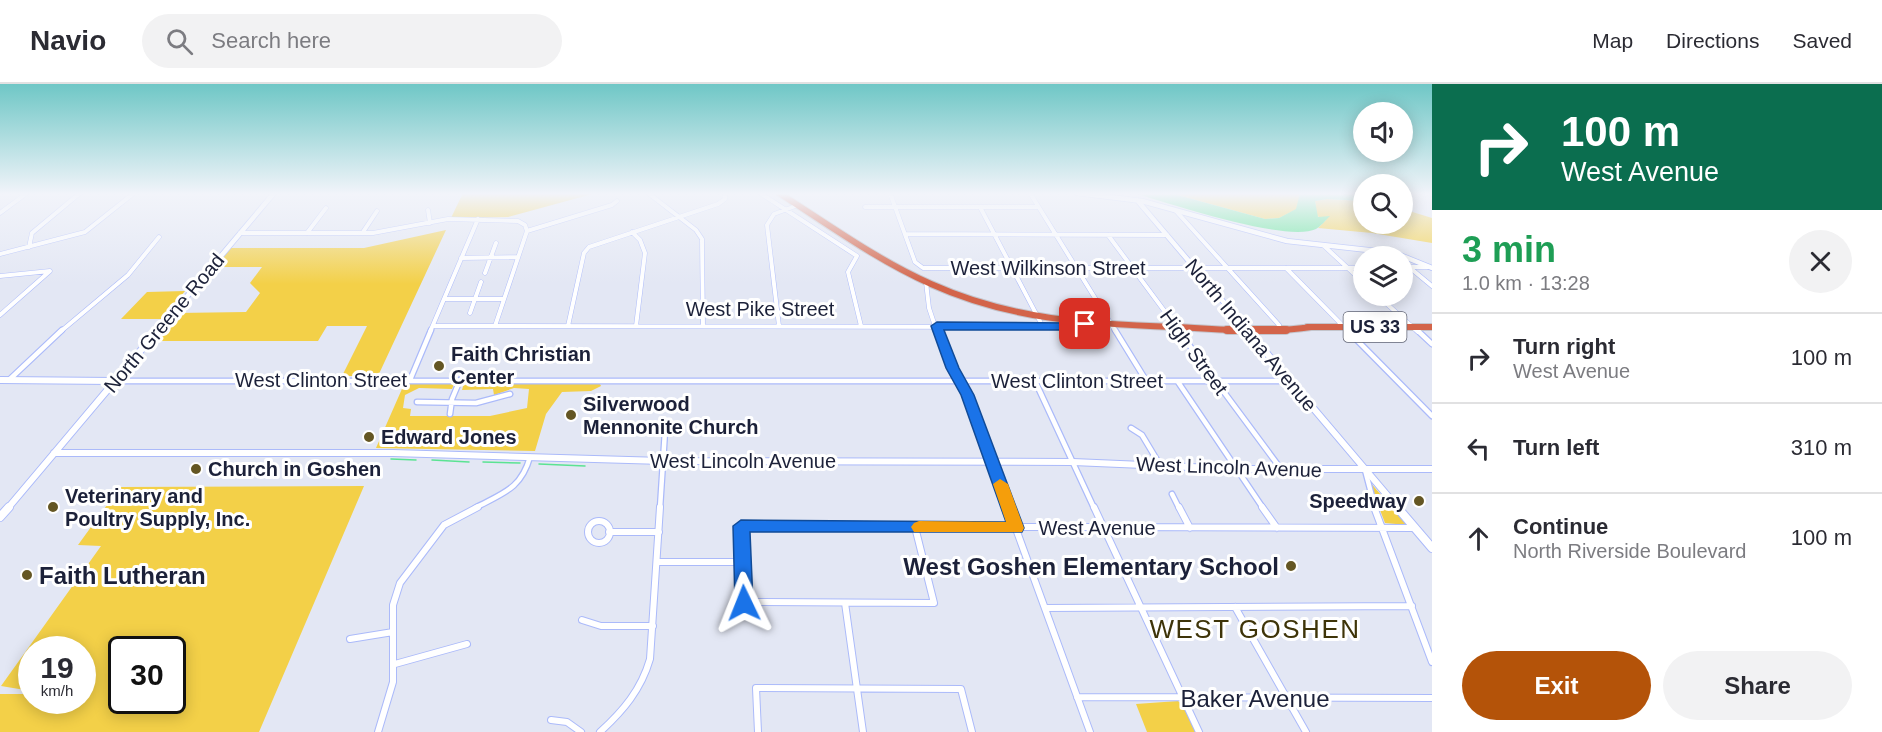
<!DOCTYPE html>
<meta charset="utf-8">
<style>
:root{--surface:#fff;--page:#f2f2f3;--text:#2b2b33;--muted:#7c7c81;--line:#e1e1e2;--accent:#b45309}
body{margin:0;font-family:Helvetica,sans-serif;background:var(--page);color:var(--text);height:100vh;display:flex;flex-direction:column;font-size:22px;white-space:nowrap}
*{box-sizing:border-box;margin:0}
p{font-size:20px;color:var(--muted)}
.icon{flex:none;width:33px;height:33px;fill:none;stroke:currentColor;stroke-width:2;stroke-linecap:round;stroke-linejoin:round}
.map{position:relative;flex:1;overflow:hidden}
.side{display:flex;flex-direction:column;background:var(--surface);width:450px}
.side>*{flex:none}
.hud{background:#0b6e4f;color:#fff;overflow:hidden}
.controls{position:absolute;left:1353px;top:18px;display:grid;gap:12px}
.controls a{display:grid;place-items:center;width:60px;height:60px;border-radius:50%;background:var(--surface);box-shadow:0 3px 15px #0003;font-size:30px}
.speed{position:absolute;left:18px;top:552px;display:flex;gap:12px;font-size:30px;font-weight:700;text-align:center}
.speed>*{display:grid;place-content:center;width:78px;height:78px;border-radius:50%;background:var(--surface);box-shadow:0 3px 15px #0003;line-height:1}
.speed small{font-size:15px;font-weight:400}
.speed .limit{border:3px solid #111;border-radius:9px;background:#fff;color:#111}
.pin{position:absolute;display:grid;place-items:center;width:51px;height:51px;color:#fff;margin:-26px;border-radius:12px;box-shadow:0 3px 9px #0006}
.me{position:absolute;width:66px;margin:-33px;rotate:358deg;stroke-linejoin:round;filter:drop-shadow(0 0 4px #0008)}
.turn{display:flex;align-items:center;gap:21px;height:126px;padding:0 30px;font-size:27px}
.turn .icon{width:78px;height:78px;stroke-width:2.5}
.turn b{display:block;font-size:42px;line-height:51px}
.round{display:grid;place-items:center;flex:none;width:63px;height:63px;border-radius:32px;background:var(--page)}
.head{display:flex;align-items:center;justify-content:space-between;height:102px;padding:0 30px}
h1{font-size:36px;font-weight:700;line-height:45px;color:#1e9e55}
.cta{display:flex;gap:12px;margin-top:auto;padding:12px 30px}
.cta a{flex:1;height:69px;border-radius:36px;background:var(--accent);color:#fff;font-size:24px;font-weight:700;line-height:69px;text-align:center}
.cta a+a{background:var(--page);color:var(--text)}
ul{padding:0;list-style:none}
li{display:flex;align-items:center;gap:18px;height:90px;padding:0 30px;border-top:2px solid var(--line)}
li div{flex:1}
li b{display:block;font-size:22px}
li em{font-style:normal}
header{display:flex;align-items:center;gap:36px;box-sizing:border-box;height:84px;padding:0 30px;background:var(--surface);border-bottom:2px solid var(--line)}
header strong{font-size:28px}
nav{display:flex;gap:33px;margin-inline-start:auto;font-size:21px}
.search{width:420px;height:54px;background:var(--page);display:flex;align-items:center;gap:15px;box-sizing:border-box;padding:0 21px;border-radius:33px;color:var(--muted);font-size:22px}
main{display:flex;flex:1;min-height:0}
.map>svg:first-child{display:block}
</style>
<header>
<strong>Navio</strong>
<div class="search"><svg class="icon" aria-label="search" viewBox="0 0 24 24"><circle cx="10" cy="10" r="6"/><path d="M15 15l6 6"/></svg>Search here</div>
<nav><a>Map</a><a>Directions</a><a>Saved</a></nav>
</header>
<main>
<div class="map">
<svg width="1432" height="648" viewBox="0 0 1432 648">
<rect width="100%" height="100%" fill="#e3e7f4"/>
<path fill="#f3d048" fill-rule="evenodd" d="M 463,109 L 596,109 L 508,133 L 451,134 Z
M 1170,109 L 1300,109 L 1297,125 L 1279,134 L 1265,135 Z
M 1327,115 L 1363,117 L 1364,140 L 1402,140 L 1403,125 L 1432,134 L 1432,159 L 1372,149 L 1318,144 L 1326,136 L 1317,132 L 1315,117 Z
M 446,146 L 378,292 L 342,292 L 367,242 L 327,242 L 318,257 L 154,257 L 177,229 L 246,228 L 260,209 L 250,199 L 262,183 L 213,183 L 231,164 L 364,164 Z
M 185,207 L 162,235 L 121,235 L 147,208 Z
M 405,298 L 455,298 L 452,305 L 419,304 L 405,311 L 403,324 L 411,325 L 410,332 L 490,332 L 527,324 L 529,305 L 514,304 L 494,311 L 493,305 L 462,306 L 464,299 L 599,298 L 601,302 L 591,307 L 562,308 L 546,330 L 535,367 L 376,364 Z
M 1369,397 L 1407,441 L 1385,439 Z
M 364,402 L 259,648 L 0,648 L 0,610 L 31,610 L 32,616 L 82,616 L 82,566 L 32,566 L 31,607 L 1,602 L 101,462 L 78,461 L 120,403 ZM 122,566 L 172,566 L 172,616 L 122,616 Z
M 1178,617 L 1184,622 L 1196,648 L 1147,648 L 1136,620 Z"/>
<path fill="#5be393" d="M 1134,109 L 1170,109 L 1265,135 L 1279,134 L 1296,125 L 1300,109 L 1355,109 L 1363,110 L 1364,117 L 1327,115 L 1315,117 L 1318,133 L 1330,132 C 1326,136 1321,142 1316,145 C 1286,159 1169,119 1134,109 Z"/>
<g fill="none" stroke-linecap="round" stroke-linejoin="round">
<path stroke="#5be393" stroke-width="1.5" d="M 391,375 L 416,376
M 432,376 L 469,378
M 483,378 L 520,379
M 539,380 L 585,382"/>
<defs>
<path id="street-far2" d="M 648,109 L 696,146 L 702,155 L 703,242
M 760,109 L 857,172 L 848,188 L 861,242
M 890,109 L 915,178 L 923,184 L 1364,184
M 1030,109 L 1116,248
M 1427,109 L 1432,110
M 865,123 L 1038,123
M 980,123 L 1043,243
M 428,126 L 430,139
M 1176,127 L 1279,241
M 0,129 L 27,109
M 527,147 L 612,121 L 617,117
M 363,148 L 377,127
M 632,148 L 640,156 L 645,169 L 636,242
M 240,149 L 373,149 L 448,135 L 518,137 L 525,141 L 527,147 L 495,242
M 307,149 L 326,124
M 905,150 L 1167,151
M 1108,151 L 1180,248
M 1323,161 L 1364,199
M 29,163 L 32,149 L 80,109
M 0,170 L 85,148 L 134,109
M 461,174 L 518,173
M 1402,183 L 1428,183
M 1409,183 L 1432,202
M 1286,184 L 1349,248
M 485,189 L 496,159
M 0,192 L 50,187 L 0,231
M 926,198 L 929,224 L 937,248
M 1378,212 L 1418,248
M 445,215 L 504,215
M 470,229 L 481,198
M 434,242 L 1068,243 L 1085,240
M 568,242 L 584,169 L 589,163 L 718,120 L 725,115 L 725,109
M 779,242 L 767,141 L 774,130 L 798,121
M 60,248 L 128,191 L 159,153
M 430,248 L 478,135"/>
<path id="street-far1" d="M 937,246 L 967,311 L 1008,424
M 1115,246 L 1147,298
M 1178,246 L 1281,385
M 1347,246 L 1432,332
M 1417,246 L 1432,260
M 9,296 L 62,246
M 410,296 L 431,246
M 114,297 L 1290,297
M 1035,297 L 1094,424
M 1178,298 L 1263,424
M 417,318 L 476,319 L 510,310
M 450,330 L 452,315 L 460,296
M 1131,344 L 1142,351 L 1160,381
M 1365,386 L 1375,424
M 1172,410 L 1179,424
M 475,424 C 503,409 521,405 530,373
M 660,424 L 665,347"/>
<path id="street" d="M 1008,423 L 1090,648
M 1094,423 L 1199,648
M 1179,423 L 1190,444
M 1262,423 L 1277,444
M 1374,423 L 1432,578
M588 448a11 11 0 1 1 22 0a11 11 0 1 1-22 0Z
M 915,443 L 934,519 L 744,518 L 741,442 L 1415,444
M 609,448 L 659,448
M 657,478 L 743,478
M 845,519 L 863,648
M 1235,523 L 1306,648
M 1045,524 L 1412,522
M 582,536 L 601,542 L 653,542
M 350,555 L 393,548
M 395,580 L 467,560
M 1077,613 L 1432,614
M 551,636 L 567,638 L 581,648
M 378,648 L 393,598 L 393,521 L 400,499 L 444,441 L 478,423
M 600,648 C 623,627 641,606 650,575 L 660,423
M 758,648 L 756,604 L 961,605 L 972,648"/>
<path id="secondary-far2" d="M 1077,109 L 1142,117 L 1287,157 L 1395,169 L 1432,184
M 1137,116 L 1249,248
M 157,248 L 274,109"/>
<path id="secondary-far1" d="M 1247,246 L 1398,424
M 0,296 L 114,297
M 54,369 L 393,369 L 663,377 L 1073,378 L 1237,385 L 1432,385
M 8,424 L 158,246"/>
<path id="secondary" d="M 1397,423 L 1432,464
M 0,433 L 9,423"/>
<path id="highway-far1" d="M 779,109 C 829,141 877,176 931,200 C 1011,236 1089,240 1175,243 C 1221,245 1266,250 1311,243
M 1307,243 L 1432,243"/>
<path id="highway" d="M 1227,246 L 1286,246"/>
</defs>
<use href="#street-far2" stroke="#abbafa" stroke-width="5"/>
<use href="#street-far1" stroke="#abbafa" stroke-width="7"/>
<use href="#street" stroke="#abbafa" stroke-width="8"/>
<use href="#secondary-far2" stroke="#abbafa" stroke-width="6"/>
<use href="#secondary-far1" stroke="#abbafa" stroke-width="8"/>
<use href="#secondary" stroke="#abbafa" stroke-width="10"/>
<use href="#highway-far1" stroke="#c4c5cc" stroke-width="8"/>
<use href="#highway" stroke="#c4c5cc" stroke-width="10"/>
<use href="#street-far2" stroke="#fff" stroke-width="4"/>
<use href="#street-far1" stroke="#fff" stroke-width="4.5"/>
<use href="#street" stroke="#fff" stroke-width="6"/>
<use href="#secondary-far2" stroke="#fff" stroke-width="4.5"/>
<use href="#secondary-far1" stroke="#fff" stroke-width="6"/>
<use href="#secondary" stroke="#fff" stroke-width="8"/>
<use href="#highway-far1" stroke="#d3644a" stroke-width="6"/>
<use href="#highway" stroke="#d3644a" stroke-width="8"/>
</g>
<linearGradient id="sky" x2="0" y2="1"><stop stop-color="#6fc7c6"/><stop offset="0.55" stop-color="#f2f4fa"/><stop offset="1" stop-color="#f2f4fa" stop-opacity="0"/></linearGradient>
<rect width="1432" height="200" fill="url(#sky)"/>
<path fill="#1a73e8" stroke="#114b97" stroke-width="1.5" d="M 1085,236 L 1091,240 L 1089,243 L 1068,246 L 944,246 L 959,284 L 974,311 L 1024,444 L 1022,448 L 750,448 L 753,519 L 750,524 L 744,526 L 738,524 L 735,519 L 733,442 L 741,436 L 1006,438 L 961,311 L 946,284 L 931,242 L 937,238 L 1068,239 Z"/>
<path fill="#f59e0b" d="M 1000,395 L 1008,400 L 1024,444 L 1022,448 L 914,448 L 911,443 L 914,439 L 919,437 L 1006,438 L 993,400 Z"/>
<g fill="#645623" stroke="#fff" stroke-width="2">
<circle cx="439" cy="282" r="6"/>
<circle cx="571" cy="331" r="6"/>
<circle cx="369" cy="353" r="6"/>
<circle cx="196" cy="385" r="6"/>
<circle cx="1419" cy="417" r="6"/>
<circle cx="53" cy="423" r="6"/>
<circle cx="1291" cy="482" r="6"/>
<circle cx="27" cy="491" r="6"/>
</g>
<g text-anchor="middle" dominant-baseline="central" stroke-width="6" stroke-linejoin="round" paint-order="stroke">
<rect fill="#fff" stroke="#606474" stroke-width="1.5" x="1343.5" y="228" width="63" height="30" rx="4.5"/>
<g font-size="18" font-weight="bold" fill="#1c2139">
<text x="1375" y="243">US 33</text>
</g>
<g font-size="20" fill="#1c2139" stroke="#fff">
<text x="1048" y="184">West Wilkinson Street</text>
<text x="760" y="225">West Pike Street</text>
<text transform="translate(164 239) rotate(-50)">North Greene Road</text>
<text transform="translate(1251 251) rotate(50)">North Indiana Avenue</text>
<text transform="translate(1194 268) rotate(54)">High Street</text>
<text x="321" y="296">West Clinton Street</text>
<text x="1077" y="297">West Clinton Street</text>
<text x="743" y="377">West Lincoln Avenue</text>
<text transform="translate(1229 383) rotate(2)">West Lincoln Avenue</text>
<text x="1097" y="444">West Avenue</text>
</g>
<g font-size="20" font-weight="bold" fill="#1c2139" stroke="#fff" text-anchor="start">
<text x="451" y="270">Faith Christian<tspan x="451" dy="23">Center</tspan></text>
<text x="583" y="320">Silverwood<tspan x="583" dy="23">Mennonite Church</tspan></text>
<text x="381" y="353">Edward Jones</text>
<text x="208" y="385">Church in Goshen</text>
<text x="65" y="412">Veterinary and<tspan x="65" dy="23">Poultry Supply, Inc.</tspan></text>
<text x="1407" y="417" text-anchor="end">Speedway</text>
</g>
<g font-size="24" font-weight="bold" fill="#1c2139" stroke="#fff" text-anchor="end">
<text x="1279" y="482">West Goshen Elementary School</text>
<text x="39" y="491" text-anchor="start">Faith Lutheran</text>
</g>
<g font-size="24" fill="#1c2139" stroke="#fff">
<text x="1255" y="614">Baker Avenue</text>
</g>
<g font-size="26" letter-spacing="1.5" fill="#3e3409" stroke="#fff">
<text x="1255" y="545">WEST GOSHEN</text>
</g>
</g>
</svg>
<div class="controls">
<a><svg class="icon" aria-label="sound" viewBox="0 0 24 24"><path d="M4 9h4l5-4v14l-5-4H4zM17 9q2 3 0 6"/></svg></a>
<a><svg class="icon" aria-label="search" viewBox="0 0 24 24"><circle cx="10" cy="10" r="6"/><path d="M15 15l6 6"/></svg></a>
<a><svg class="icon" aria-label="layers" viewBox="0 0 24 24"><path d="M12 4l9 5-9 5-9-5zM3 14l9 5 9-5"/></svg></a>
</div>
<div class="speed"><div>19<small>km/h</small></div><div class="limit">30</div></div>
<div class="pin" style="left:1085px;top:240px;background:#d93025"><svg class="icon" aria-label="arrive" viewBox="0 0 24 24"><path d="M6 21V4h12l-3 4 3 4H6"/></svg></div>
<svg class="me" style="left:744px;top:519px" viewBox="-20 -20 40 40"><path d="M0-17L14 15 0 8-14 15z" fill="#1a73e8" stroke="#fff" stroke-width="4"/></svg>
</div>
<section class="side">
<div class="hud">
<div class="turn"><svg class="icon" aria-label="right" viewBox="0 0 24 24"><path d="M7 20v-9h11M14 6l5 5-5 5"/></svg><div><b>100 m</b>West Avenue</div></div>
</div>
<div class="head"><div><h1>3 min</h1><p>1.0 km · 13:28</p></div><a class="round"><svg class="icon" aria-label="close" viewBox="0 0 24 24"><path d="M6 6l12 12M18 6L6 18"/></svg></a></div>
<ul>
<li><svg class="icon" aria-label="right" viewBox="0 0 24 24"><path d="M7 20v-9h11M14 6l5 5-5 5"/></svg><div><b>Turn right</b><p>West Avenue</p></div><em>100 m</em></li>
<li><svg class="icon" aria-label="left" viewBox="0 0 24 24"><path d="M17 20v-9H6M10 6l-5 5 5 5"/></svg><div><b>Turn left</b></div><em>310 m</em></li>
<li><svg class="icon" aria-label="ahead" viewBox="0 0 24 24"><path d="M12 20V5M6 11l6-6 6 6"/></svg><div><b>Continue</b><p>North Riverside Boulevard</p></div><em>100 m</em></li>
</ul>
<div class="cta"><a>Exit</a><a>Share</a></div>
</section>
</main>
